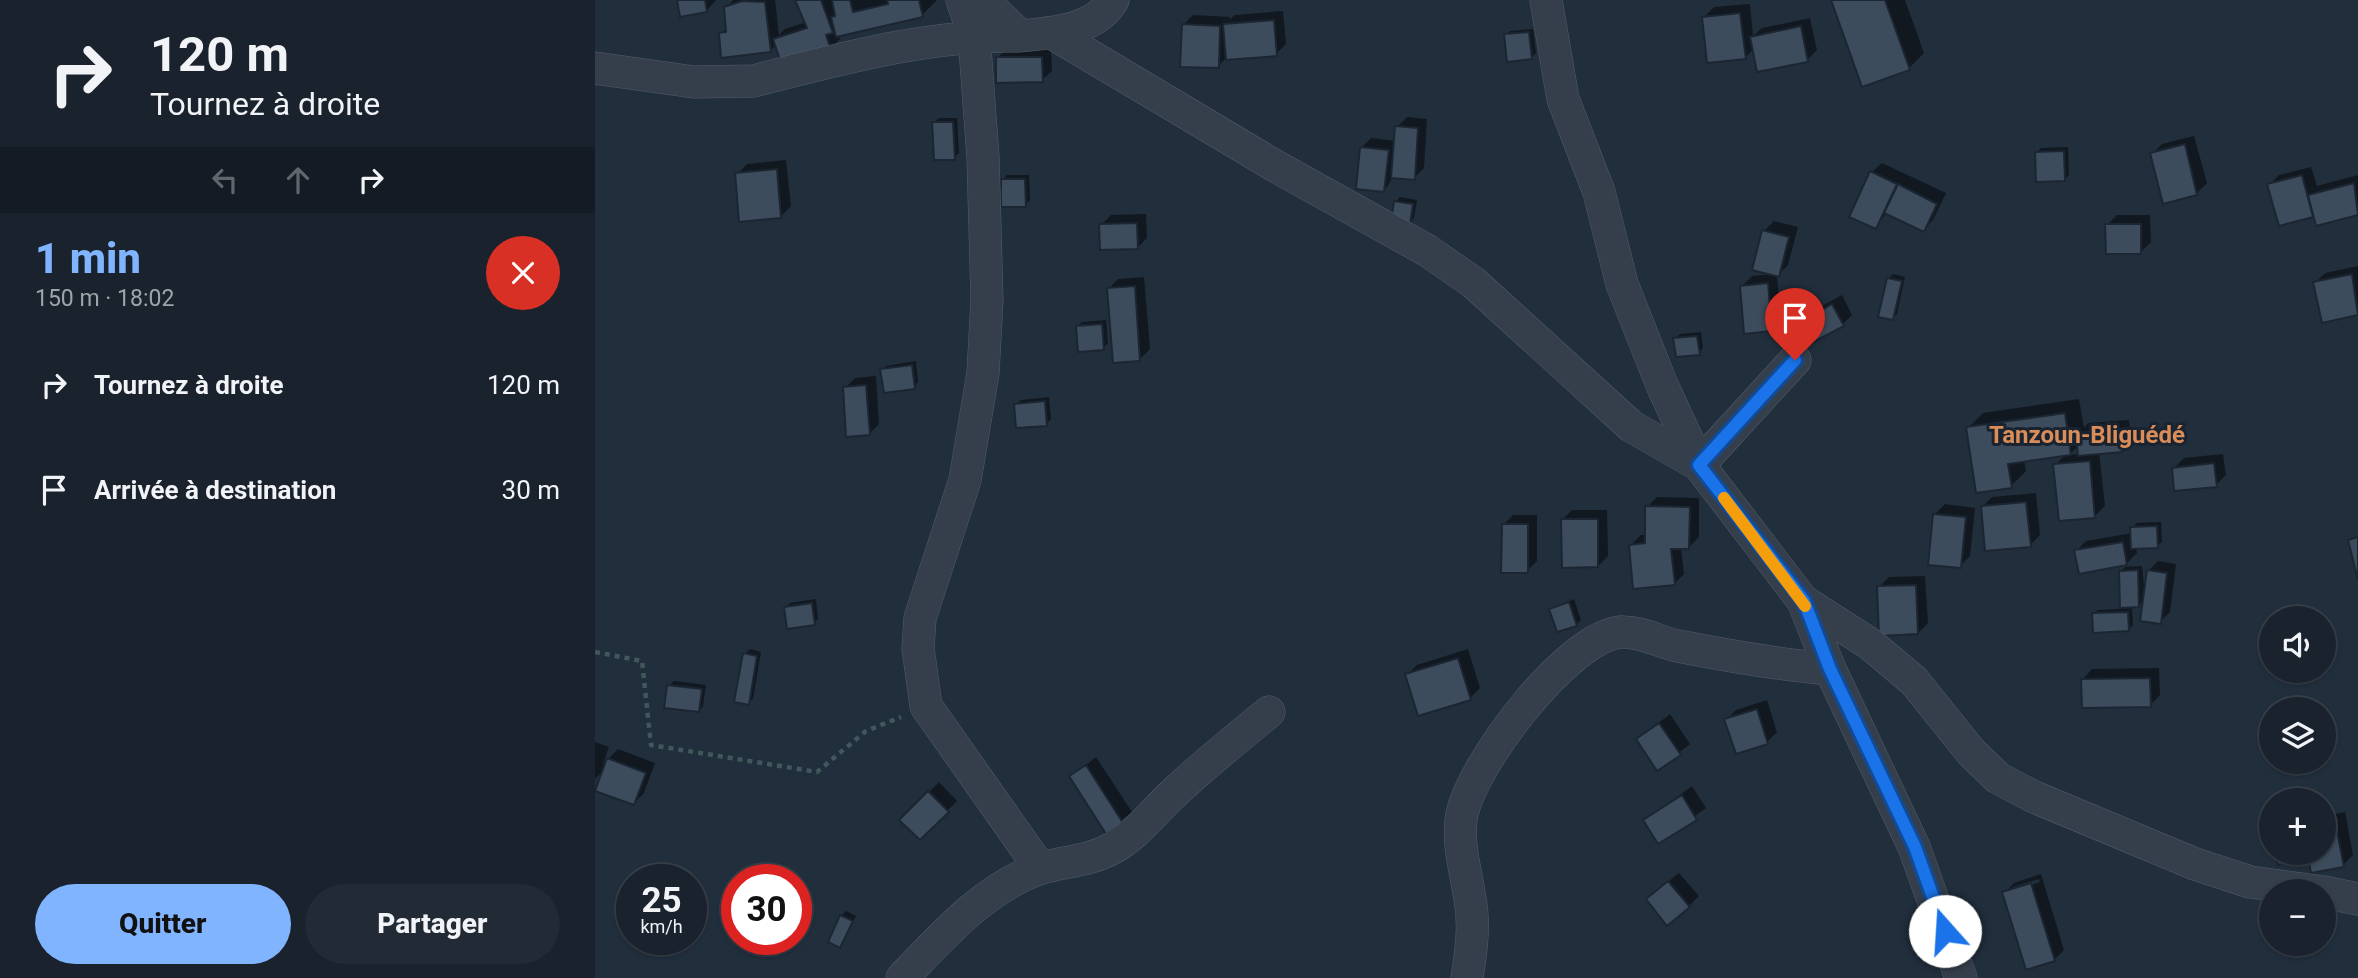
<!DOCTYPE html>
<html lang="fr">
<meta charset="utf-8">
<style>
:root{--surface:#19222d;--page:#222a35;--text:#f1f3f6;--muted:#9fa4aa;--line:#373f49;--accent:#80b4fe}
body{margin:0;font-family:Roboto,sans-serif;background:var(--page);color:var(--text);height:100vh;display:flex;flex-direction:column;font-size:26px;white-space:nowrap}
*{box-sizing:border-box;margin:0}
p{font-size:23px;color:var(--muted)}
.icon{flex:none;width:38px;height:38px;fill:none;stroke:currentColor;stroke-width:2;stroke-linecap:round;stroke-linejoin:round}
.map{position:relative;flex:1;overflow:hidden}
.sheet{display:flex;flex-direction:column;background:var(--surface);width:595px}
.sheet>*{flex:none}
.top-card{background:#19222d;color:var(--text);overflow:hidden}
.controls{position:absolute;left:1664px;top:606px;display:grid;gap:14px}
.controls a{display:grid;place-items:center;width:77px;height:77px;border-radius:50%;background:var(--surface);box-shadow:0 2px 5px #0004,0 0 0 2px var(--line);font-size:35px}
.speed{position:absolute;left:21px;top:864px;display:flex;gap:14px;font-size:35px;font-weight:700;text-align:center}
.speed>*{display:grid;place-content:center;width:91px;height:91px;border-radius:50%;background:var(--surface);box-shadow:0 2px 5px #0004,0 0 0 2px var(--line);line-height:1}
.speed small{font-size:18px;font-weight:400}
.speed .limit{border:10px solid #d22;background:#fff;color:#111}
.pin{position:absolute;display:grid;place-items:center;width:60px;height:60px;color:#fff;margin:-72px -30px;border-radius:50% 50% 50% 0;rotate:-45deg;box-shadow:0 0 7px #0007}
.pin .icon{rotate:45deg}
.me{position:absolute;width:77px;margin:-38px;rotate:341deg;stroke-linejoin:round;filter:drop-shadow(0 0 5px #0008)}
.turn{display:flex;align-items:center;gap:24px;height:147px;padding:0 35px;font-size:32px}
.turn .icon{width:91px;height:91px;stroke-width:2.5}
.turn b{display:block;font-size:49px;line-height:60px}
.lanes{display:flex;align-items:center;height:66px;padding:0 35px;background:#0003;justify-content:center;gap:35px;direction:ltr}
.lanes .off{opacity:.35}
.round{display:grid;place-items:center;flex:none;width:74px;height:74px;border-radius:37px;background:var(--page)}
.summary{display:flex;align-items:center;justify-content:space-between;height:119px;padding:0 35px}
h1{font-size:42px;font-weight:800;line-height:52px;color:var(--accent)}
.action{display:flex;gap:14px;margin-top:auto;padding:14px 35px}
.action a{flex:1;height:80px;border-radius:42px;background:var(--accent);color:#111;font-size:28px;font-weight:800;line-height:80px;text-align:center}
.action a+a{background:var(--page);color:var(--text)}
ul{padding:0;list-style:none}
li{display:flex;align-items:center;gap:21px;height:105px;padding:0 35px}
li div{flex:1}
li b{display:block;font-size:26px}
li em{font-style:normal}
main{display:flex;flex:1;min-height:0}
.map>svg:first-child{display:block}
</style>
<main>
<section class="sheet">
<div class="top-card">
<div class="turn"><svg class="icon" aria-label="right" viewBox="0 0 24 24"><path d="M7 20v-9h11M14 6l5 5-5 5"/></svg><div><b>120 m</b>Tournez à droite</div></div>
<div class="lanes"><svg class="icon off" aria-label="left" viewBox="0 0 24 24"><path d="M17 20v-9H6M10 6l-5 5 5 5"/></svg><svg class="icon off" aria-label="ahead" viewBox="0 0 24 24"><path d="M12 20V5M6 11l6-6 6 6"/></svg><svg class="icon" aria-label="right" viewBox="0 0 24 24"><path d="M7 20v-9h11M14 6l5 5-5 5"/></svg></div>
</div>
<div class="summary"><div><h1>1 min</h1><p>150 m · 18:02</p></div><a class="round" style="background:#d93025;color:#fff"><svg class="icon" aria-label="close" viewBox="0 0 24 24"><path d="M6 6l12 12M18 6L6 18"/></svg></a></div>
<ul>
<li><svg class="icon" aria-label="right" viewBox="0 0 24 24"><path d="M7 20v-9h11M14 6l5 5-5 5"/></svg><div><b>Tournez à droite</b></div><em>120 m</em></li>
<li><svg class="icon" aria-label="arrive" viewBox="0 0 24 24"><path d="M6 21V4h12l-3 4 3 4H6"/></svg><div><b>Arrivée à destination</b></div><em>30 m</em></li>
</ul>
<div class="action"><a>Quitter</a><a>Partager</a></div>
</section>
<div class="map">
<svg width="1763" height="978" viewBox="0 0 1763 978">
<rect width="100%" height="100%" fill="#212e3c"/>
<path fill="#0007" fill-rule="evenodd" d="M 84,0 L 121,0 L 112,10 Z
M 138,0 L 180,0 L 184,35 L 190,29 L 212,22 L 202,0 L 342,0 L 327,15 L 244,35 L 245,39 L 235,49 L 182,44 L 175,51 L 125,34 L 133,27 L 131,8 Z
M 1238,0 L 1310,0 L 1329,53 L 1314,68 Z
M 1155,4 L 1158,36 L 1167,28 L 1215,18 L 1222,50 L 1212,60 L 1159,48 L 1150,58 L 1109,17 L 1119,7 Z
M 688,11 L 691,44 L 681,54 L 631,58 L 623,66 L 588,25 L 598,15 L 635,17 L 634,20 L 640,15 Z
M 938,29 L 941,53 L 936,58 L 911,35 L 915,31 Z
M 412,48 L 456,48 L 457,71 L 447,80 L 402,58 Z
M 812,117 L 832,119 L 829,168 L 819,178 L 799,176 L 789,191 L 766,148 L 776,138 L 801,141 L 802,127 Z
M 344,118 L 362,118 L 364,153 L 359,158 L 339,123 Z
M 1599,136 L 1612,183 L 1602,193 L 1557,154 L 1567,144 Z
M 1473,147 L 1474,175 L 1470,179 L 1441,153 L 1446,148 Z
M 191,160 L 196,206 L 186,216 L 142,174 L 152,164 Z
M 1287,163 L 1351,193 L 1338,220 L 1329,230 L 1292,213 L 1280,227 L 1277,172 Z
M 1716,167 L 1722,186 L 1763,175 L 1763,213 L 1722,224 L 1720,215 L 1685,224 L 1674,185 L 1684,175 Z
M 412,175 L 434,175 L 435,200 L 430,205 L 408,180 Z
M 805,197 L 822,200 L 819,218 L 814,223 L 800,202 Z
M 551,214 L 552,238 L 542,248 L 506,225 L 516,215 Z
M 1522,215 L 1555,215 L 1556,242 L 1546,252 L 1512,225 Z
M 1179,221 L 1203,227 L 1193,265 L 1182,276 L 1186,320 L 1176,330 L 1147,286 L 1157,276 L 1178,274 L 1169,231 Z
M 1763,266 L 1763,313 L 1728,321 L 1720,283 L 1730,273 Z
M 1298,274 L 1310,277 L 1302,314 L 1298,318 L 1293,279 Z
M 549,277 L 555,349 L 545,359 L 513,289 L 523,279 Z
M 1247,295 L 1257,315 L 1248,324 L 1197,327 L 1207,317 Z
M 511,320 L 513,343 L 508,348 L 482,327 L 487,322 Z
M 1106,332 L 1108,348 L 1104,353 L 1080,339 L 1085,334 Z
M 321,361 L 323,382 L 319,387 L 287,370 L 291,366 Z
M 281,376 L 284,424 L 274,434 L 250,388 L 260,378 Z
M 454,397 L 456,419 L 451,424 L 421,404 L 426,400 Z
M 1484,399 L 1489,428 L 1493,423 L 1534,420 L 1536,440 L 1526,450 L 1504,452 L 1510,506 L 1500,516 L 1460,465 L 1471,454 L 1429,460 L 1431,471 L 1416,486 L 1373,428 L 1388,413 ZM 1484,445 L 1484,454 L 1474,455 Z
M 1628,454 L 1631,475 L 1621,485 L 1579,468 L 1589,458 Z
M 1441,493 L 1445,535 L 1435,545 L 1387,507 L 1397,497 Z
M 1062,497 L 1104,498 L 1104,537 L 1094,547 L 1086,547 L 1089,574 L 1079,584 L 1036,545 L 1046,535 L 1052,535 L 1052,507 Z
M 1350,504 L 1380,508 L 1375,556 L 1365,566 L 1340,514 Z
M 977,510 L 1012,510 L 1013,556 L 1003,566 L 967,520 Z
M 918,515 L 942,515 L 942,561 L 932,571 L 908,525 Z
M 1566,522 L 1567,542 L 1562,546 L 1541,547 L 1542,553 L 1532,563 L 1481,551 L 1491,541 L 1537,533 L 1541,523 Z
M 1563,561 L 1581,564 L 1575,612 L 1565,622 L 1550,600 L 1544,605 L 1537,606 L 1538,625 L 1533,630 L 1499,614 L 1503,610 L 1526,609 L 1525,572 L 1530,567 L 1547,566 L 1550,595 L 1553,571 Z
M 1330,576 L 1333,623 L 1323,633 L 1284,587 L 1294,577 Z
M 221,599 L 223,619 L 219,623 L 190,608 L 195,603 Z
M 979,599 L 986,620 L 981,625 L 956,609 Z
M 155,649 L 166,652 L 158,699 L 153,703 L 150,654 Z
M 873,649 L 885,688 L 875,698 L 824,714 L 812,675 L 822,665 Z
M 1564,668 L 1565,695 L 1555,705 L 1488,679 L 1497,669 Z
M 79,681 L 111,685 L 108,706 L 104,711 L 74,686 Z
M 1172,700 L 1182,732 L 1172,742 L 1131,720 L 1141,710 Z
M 1075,714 L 1095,744 L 1063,769 L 1043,739 Z
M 0,742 L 14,747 L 8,764 L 23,749 L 60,763 L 49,793 L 39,803 L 10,769 L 0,779 Z
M 501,757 L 537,812 L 511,832 L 476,777 Z
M 344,782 L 362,801 L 325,838 L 307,820 Z
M 1097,786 L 1111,808 L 1064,842 L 1050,820 Z
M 1750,812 L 1758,855 L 1748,865 L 1729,852 L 1729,816 Z
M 1084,873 L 1104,896 L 1094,906 L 1063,890 Z
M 1446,874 L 1469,950 L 1459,960 L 1409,893 L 1419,883 ZM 1444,879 L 1445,882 L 1418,891 L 1418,887 Z
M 251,911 L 261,916 L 245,946 L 246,916 Z"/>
<path fill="#3d4c5c" stroke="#1c2633" stroke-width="2" d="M 82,0 L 110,0 L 112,12 L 85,17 Z
M 200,0 L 226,0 L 238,33 L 231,35 L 236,50 L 187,66 L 178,39 L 212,28 Z
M 237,0 L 255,0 L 258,12 L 293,4 L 292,0 L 324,0 L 328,17 L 241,37 L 236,17 L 240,16 Z
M 1236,0 L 1290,0 L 1315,70 L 1267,87 Z
M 147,1 L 170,2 L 176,52 L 126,58 L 124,33 L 131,32 L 129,7 Z
M 1145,13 L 1151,59 L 1112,63 L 1107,17 Z
M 679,20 L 682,56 L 631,60 L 628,24 Z
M 587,24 L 625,26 L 624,68 L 585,67 Z
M 1206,26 L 1213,62 L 1162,72 L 1155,37 Z
M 934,32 L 937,59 L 912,62 L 909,34 Z
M 401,57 L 447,57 L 448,82 L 401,83 Z
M 337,122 L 358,122 L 360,160 L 339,160 Z
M 800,126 L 823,128 L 820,180 L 796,178 Z
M 1590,144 L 1602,195 L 1568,204 L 1555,153 Z
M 765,147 L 794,150 L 789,192 L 761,189 Z
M 1469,151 L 1470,181 L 1441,182 L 1440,152 Z
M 182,169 L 186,218 L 144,222 L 140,173 Z
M 1275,171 L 1302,184 L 1281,229 L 1254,217 Z
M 1707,175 L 1718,217 L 1684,226 L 1672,184 Z
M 406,179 L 430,179 L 431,207 L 406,207 Z
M 1759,183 L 1763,215 L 1721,226 L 1713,195 Z
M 1303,184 L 1342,204 L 1329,232 L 1289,213 Z
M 799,201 L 818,204 L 815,225 L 796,222 Z
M 542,223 L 543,249 L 505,250 L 504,224 Z
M 1510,224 L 1546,224 L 1546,254 L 1511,254 Z
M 1167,230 L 1194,237 L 1184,277 L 1157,270 Z
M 1757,274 L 1763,315 L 1727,323 L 1718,282 Z
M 1292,278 L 1307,281 L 1298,320 L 1283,317 Z
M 1173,283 L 1177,331 L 1149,334 L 1145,286 Z
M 540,286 L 545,361 L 518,363 L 512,288 Z
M 1237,304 L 1249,326 L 1207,348 L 1195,327 Z
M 507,324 L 509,350 L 483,352 L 481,326 Z
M 1102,336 L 1105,355 L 1081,357 L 1078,338 Z
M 317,365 L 320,389 L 289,393 L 285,369 Z
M 271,385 L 275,435 L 251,437 L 248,387 Z
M 450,401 L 452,426 L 421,428 L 419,404 Z
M 1470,413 L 1476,455 L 1413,464 L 1417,488 L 1381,493 L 1371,427 Z
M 1524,429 L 1527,452 L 1483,456 L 1481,433 Z
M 1495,461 L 1500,518 L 1464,521 L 1458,464 Z
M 1619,463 L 1622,487 L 1579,491 L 1577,468 Z
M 1431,502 L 1436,547 L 1390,551 L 1386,506 Z
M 1050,506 L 1095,507 L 1094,549 L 1076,549 L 1080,585 L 1038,589 L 1034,545 L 1050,543 Z
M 1338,514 L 1371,517 L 1366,568 L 1333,565 Z
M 966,519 L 1003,519 L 1003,567 L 967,568 Z
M 907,524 L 933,524 L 933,573 L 906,573 Z
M 1562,526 L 1563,548 L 1536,549 L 1535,527 Z
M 1763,537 L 1763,580 L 1753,540 Z
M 1528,542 L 1532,565 L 1484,574 L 1479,550 Z
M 1543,570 L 1544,607 L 1525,608 L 1524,571 Z
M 1552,570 L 1572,573 L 1566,624 L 1545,621 Z
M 1321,585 L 1323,634 L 1284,636 L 1282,586 Z
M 974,602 L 982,626 L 962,632 L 954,609 Z
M 217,603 L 220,625 L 192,629 L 189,607 Z
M 1533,612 L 1534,631 L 1498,633 L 1497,613 Z
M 148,653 L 162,656 L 154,705 L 139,702 Z
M 863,658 L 876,700 L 823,716 L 810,674 Z
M 1555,678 L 1556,707 L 1487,708 L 1486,679 Z
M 72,685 L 107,689 L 104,712 L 69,708 Z
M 1162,709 L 1173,744 L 1141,754 L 1129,719 Z
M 1064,723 L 1086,755 L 1062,771 L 1041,739 Z
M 12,758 L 51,773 L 39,805 L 0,791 Z
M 491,765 L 528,823 L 511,834 L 474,776 Z
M 333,791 L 354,812 L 325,840 L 304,820 Z
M 1087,795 L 1102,820 L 1063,844 L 1048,820 Z
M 1740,821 L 1749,867 L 1716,873 L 1712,852 L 1729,852 L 1729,823 Z
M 1681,852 L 1705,852 L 1707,860 L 1683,865 Z
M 1073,881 L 1095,907 L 1072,926 L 1051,899 Z
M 1436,883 L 1460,961 L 1431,970 L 1407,892 Z
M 245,915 L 258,921 L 245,948 L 233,942 Z"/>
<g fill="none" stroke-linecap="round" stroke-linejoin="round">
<defs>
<path id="minor" d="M 367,0 L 379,35 L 388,157 L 392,300 L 388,373 L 370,480 L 325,618 L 323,648 L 331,706 L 445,868
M 388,0 L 425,36 C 456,33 500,31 518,0
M 951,0 L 968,99 L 1004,192 L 1027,284 L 1067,385 L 1104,465 L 1208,601 L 1235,669 L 1319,847 L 1366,978
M 457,33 L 682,167 L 833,251 L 879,283 L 1036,426 L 1104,465 L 1200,360
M 0,68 L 99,82 L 158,81 C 246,59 334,34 425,36
M 1208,601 L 1275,644 L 1319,681 L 1376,752 L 1403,778 L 1437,796 L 1600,864 L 1655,882 L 1721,891
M 1729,892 L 1763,899
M 307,978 C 346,938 389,888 444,869 C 468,861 492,862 516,849 C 541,836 559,811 580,792 C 610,764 642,738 674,712
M 872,978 C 876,952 880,925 875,899 C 871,872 863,847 866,820 C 872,769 973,636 1026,632 C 1046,631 1064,642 1083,646 C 1134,656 1184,665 1235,669"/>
</defs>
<use href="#minor" stroke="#535d6a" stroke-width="33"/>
<path stroke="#41585b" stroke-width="4.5" stroke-dasharray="5 5" stroke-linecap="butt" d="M 0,652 L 47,661 L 56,745 L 222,772 L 271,731 L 306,717"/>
<use href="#minor" stroke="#353f4c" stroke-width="32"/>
</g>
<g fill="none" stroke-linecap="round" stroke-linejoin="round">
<defs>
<path id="route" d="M 1200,360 L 1104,465 L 1209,601 L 1235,669 L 1320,847 L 1350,931"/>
</defs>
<use href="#route" stroke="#114b97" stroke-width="18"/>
<use href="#route" stroke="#1a73e8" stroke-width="12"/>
<path stroke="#f59e0b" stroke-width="12" d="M 1129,498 L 1210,606"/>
</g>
<g text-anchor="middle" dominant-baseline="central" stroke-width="6" stroke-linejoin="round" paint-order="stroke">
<g font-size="24" font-weight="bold" fill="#da8d59" stroke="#1a2431">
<text x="1492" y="435">Tanzoun-Bliguédé</text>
</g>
</g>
</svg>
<div class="controls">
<a><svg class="icon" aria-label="sound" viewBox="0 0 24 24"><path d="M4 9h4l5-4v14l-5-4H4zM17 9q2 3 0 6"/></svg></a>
<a><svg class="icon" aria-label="layers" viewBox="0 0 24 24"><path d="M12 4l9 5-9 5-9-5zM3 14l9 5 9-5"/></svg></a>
<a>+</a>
<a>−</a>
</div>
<div class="speed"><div>25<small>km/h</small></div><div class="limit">30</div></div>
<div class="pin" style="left:1200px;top:360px;background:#d93025"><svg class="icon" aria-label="arrive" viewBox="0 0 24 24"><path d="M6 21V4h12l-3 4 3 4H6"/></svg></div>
<svg class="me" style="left:1350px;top:931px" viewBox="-20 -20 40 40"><circle r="19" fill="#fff"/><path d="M0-13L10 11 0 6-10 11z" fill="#1a73e8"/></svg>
</div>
</main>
